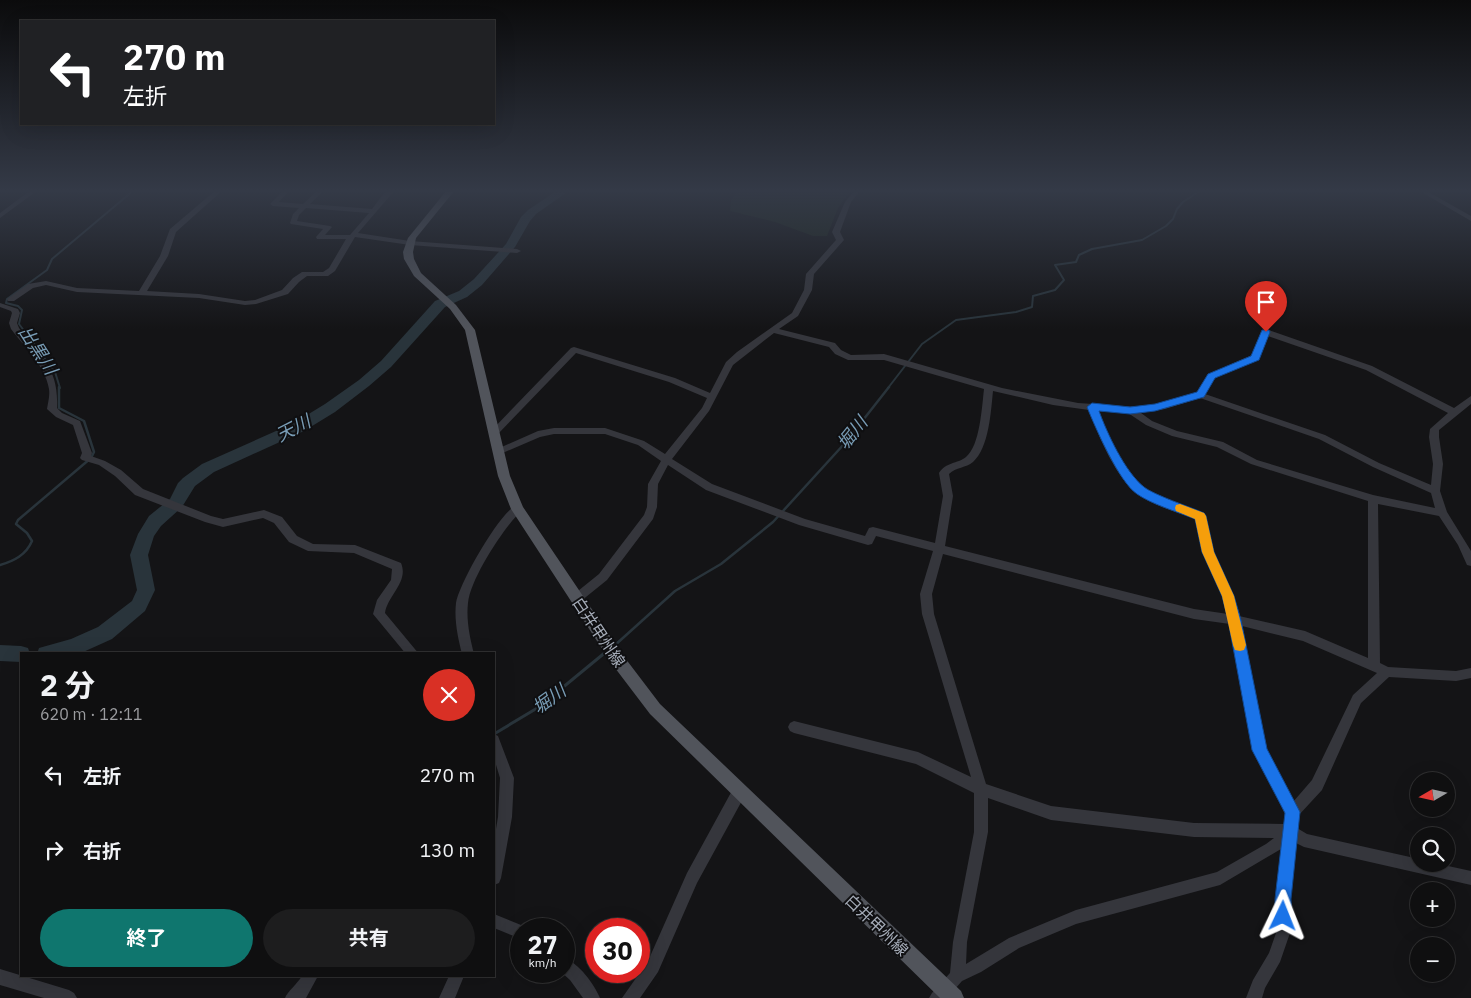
<!DOCTYPE html>
<html lang="ja">
<meta charset="utf-8">
<style>
:root{--surface:#0f0f10;--page:#1d1d1e;--text:#f1f3f6;--muted:#9b9c9f;--line:#2f2f30;--accent:#0f766e}
body{margin:0;font-family:"IBM Plex Sans","Noto Sans JP",sans-serif;background:var(--page);color:var(--text);height:100vh;display:flex;flex-direction:column;font-size:19px;white-space:nowrap}
*{box-sizing:border-box;margin:0}
p{font-size:16px;color:var(--muted)}
.icon{flex:none;width:28px;height:28px;fill:none;stroke:currentColor;stroke-width:2;stroke-linecap:round;stroke-linejoin:round}
.map{position:relative;flex:1;overflow:hidden}
.side{position:absolute;left:20px;top:652px;width:475px;height:325px;display:flex;flex-direction:column;background:var(--surface);border-radius:0px;box-shadow:0 5px 20px #0002,0 0 0 1px var(--line)}
.side>*{flex:none}
.hud{position:absolute;left:20px;top:20px;width:475px;height:105px;border-radius:0px;box-shadow:0 5px 20px #0002,0 0 0 1px var(--line);background:#202124;color:#fff;overflow:hidden}
.needle{width:32px;rotate:261deg}
.controls{position:absolute;left:1410px;top:772px;display:grid;gap:10px}
.controls a{display:grid;place-items:center;width:45px;height:45px;border-radius:50%;background:var(--surface);box-shadow:0 5px 20px #0002,0 0 0 1px var(--line);font-size:25px}
.speed{position:absolute;left:510px;top:918px;display:flex;gap:10px;font-size:25px;font-weight:700;text-align:center}
.speed>*{display:grid;place-content:center;width:65px;height:65px;border-radius:50%;background:var(--surface);box-shadow:0 5px 20px #0002,0 0 0 1px var(--line);line-height:1}
.speed small{font-size:12px;font-weight:400}
.speed .limit{border:8px solid #d22;background:#fff;color:#111}
.pin{position:absolute;display:grid;place-items:center;width:42px;height:42px;color:#fff;margin:-51px -21px;border-radius:50% 50% 50% 0;rotate:-45deg;box-shadow:0 0 5px #0007}
.pin .icon{rotate:45deg}
.me{position:absolute;width:55px;margin:-28px;rotate:2deg;stroke-linejoin:round;filter:drop-shadow(0 0 4px #0008)}
.turn{display:flex;align-items:center;gap:18px;height:105px;padding:0 20px;font-size:22px}
.turn .icon{width:65px;height:65px;stroke-width:2.5}
.turn b{display:block;font-size:35px;line-height:42px}
.round{display:grid;place-items:center;flex:none;width:52px;height:52px;border-radius:26px;background:var(--page)}
.head{display:flex;align-items:center;justify-content:space-between;height:85px;padding:0 20px}
h1{font-size:30px;font-weight:700;line-height:38px}
.button{display:flex;gap:10px;margin-top:auto;padding:10px 20px}
.button a{flex:1;height:58px;border-radius:30px;background:var(--accent);color:#fff;font-size:20px;font-weight:700;line-height:58px;text-align:center}
.button a+a{background:var(--page);color:var(--text)}
ul{padding:0;list-style:none}
li{display:flex;align-items:center;gap:15px;height:75px;padding:0 20px}
li div{flex:1}
li b{display:block;font-size:19px}
li em{font-style:normal}
.map>svg:first-child{display:block}
</style>
<div class="map">
<svg width="1471" height="998" viewBox="0 0 1471 998">
<rect width="100%" height="100%" fill="#141416"/>
<path fill="#1c251d" d="M 737,190 L 851,190 L 838,208 L 827,236 L 813,236 L 775,222 L 730,211 L 731,201 Z"/>
<g fill="none" stroke-linecap="round" stroke-linejoin="round">
<path stroke="#29343b" stroke-width="2" d="M 60,388 L 55,372 L 19,324 L 22,310 L 18,306 L 6,303 L 7,299 L 47,270 L 52,259 L 134,190
M 888,388 L 922,344 L 956,320 L 1016,312 L 1032,307 L 1033,296 L 1055,290 L 1064,280 L 1055,265 L 1076,262 L 1079,255 L 1092,249 L 1142,240 L 1166,226 L 1173,219 L 1177,209 L 1183,202 L 1201,190"/>
<path stroke="#29343b" stroke-width="2.5" d="M 0,565 C 14,561 26,555 32,541 L 27,533 L 16,524 L 18,520 L 91,458 L 94,452 L 84,421 L 59,408 L 59,387
M 614,646 L 675,591 L 721,564 L 773,522 L 845,443 L 889,387"/>
<path stroke="#29343b" stroke-width="3" d="M 494,734 L 539,707 L 607,651"/>
<path fill="#29343b" fill-rule="evenodd" d="M 558,190 L 570,190 L 536,214 L 530,221 L 515,247 L 482,285 L 467,297 L 445,307 L 391,367 L 369,386 L 335,412 L 304,431 L 214,472 L 195,486 L 182,507 L 161,526 L 154,536 L 148,555 L 155,590 L 145,611 L 112,639 L 81,653 L 37,654 L 39,648 L 71,639 L 98,627 L 132,601 L 137,590 L 130,555 L 138,534 L 149,516 L 170,499 L 178,483 L 183,478 L 202,464 L 294,423 L 325,404 L 359,380 L 381,361 L 435,301 L 459,291 L 474,279 L 506,244 L 521,217 L 528,210 Z
M 0,645 L 21,646 L 28,648 L 30,654 L 21,654 L 21,662 L 0,661 Z"/>
<path fill="#35363c" fill-rule="evenodd" d="M 31,190 L 38,190 L 0,218 L 0,213 Z
M 216,190 L 223,190 L 176,232 L 168,256 L 147,291 L 199,294 L 245,301 L 255,300 L 282,290 L 293,278 L 302,272 L 323,272 L 329,268 L 346,239 L 317,239 L 316,237 L 323,229 L 291,224 L 290,223 L 293,214 L 299,208 L 273,206 L 270,204 L 284,190 L 290,190 L 279,202 L 303,204 L 318,190 L 324,190 L 310,204 L 372,209 L 381,197 L 388,190 L 395,190 L 358,233 L 410,241 L 517,249 L 521,251 L 517,253 L 410,245 L 355,237 L 335,271 L 328,276 L 307,276 L 299,282 L 288,294 L 256,304 L 245,305 L 199,298 L 77,292 L 46,285 L 33,288 L 14,301 L 8,301 L 7,299 L 28,284 L 46,281 L 77,288 L 139,291 L 160,256 L 170,229 ZM 306,208 L 369,213 L 350,235 L 325,235 L 332,227 L 330,226 L 297,221 L 299,215 Z
M 855,190 L 861,190 L 851,202 L 840,232 L 844,240 L 814,274 L 812,290 L 798,316 L 779,329 L 835,343 L 841,350 L 851,355 L 884,354 L 1002,388 L 1078,403 L 1139,407 L 1165,403 L 1197,393 L 1209,374 L 1252,355 L 1262,332 L 1266,329 L 1372,366 L 1454,408 L 1471,396 L 1471,404 L 1439,430 L 1439,437 L 1443,464 L 1440,491 L 1447,512 L 1471,551 L 1471,566 L 1467,565 L 1458,545 L 1439,516 L 1378,504 L 1380,663 L 1388,667 L 1456,671 L 1471,668 L 1471,678 L 1456,681 L 1389,677 L 1361,703 L 1322,790 L 1298,816 L 1297,828 L 1307,834 L 1419,859 L 1419,864 L 1439,864 L 1471,871 L 1471,885 L 1304,847 L 1296,843 L 1290,899 L 1290,933 L 1280,962 L 1265,988 L 1262,998 L 1246,998 L 1253,980 L 1269,953 L 1276,933 L 1276,899 L 1281,849 L 1220,885 L 1076,924 L 1019,948 L 981,972 L 962,981 L 947,998 L 929,998 L 932,993 L 950,973 L 953,942 L 974,832 L 974,793 L 916,764 L 794,733 L 790,731 L 788,727 L 790,723 L 794,721 L 918,752 L 971,777 L 922,614 L 920,594 L 933,551 L 876,536 L 872,544 L 868,545 L 799,525 L 706,490 L 668,465 L 658,484 L 657,507 L 653,519 L 607,580 L 581,601 L 577,603 L 573,601 L 571,598 L 573,595 L 599,574 L 644,515 L 647,507 L 648,484 L 661,461 L 638,445 L 605,434 L 554,434 L 540,437 L 498,455 L 493,452 L 495,450 L 538,431 L 554,428 L 605,428 L 644,441 L 665,454 L 702,408 L 707,398 L 669,382 L 576,353 L 497,435 L 491,435 L 489,433 L 491,431 L 571,348 L 574,347 L 675,378 L 710,393 L 726,362 L 737,352 L 792,313 L 804,290 L 806,274 L 836,240 L 832,232 L 845,202 ZM 774,333 L 829,347 L 835,354 L 848,360 L 884,360 L 984,389 C 982,406 980,446 966,457 C 957,464 946,462 939,473 L 943,496 L 935,543 L 873,527 L 869,528 L 865,536 L 805,519 L 712,484 L 672,459 L 709,411 L 733,365 ZM 1268,336 L 1366,370 L 1448,413 L 1430,429 L 1429,437 L 1433,464 L 1431,485 L 1379,463 L 1325,435 L 1205,394 L 1215,378 L 1258,359 ZM 993,391 L 1053,405 L 1089,410 C 1099,437 1116,480 1141,496 C 1157,507 1177,512 1195,518 L 1203,552 L 1222,596 L 1228,614 L 1194,609 L 945,546 L 953,496 L 949,474 C 956,467 966,468 973,462 C 989,448 991,411 993,391 ZM 1200,398 L 1319,439 L 1373,467 L 1431,493 L 1435,508 L 1373,495 L 1257,460 L 1223,442 L 1177,431 L 1152,421 L 1141,413 L 1165,409 ZM 1098,411 L 1128,413 L 1146,425 L 1172,436 L 1217,447 L 1251,464 L 1368,501 L 1368,658 L 1305,631 L 1239,616 L 1234,596 L 1213,552 L 1204,513 C 1186,507 1166,502 1150,492 C 1125,477 1108,437 1098,411 ZM 943,554 L 1194,619 L 1230,624 L 1254,751 L 1285,814 L 1284,824 L 1194,823 L 1051,806 L 986,784 L 934,614 L 932,594 ZM 1242,626 L 1303,641 L 1377,673 L 1353,695 L 1312,780 L 1293,802 L 1266,750 ZM 988,798 L 1051,820 L 1194,837 L 1274,838 L 1266,844 L 1217,872 L 1076,910 L 1009,938 L 966,964 L 967,942 L 988,832 Z
M 1418,190 L 1425,190 L 1471,216 L 1471,221 Z
M 0,303 L 18,309 L 20,313 L 17,323 L 19,328 C 42,357 59,369 57,408 L 62,413 L 80,421 L 92,453 L 91,456 L 105,461 L 121,470 L 143,489 L 211,516 L 223,519 L 264,510 L 282,517 L 297,536 L 313,544 L 355,545 L 401,563 C 409,582 388,595 385,613 L 419,654 L 406,654 L 373,614 L 377,600 L 391,580 L 392,569 L 354,553 L 308,551 L 289,542 L 274,523 L 263,518 L 223,527 L 205,522 L 135,495 L 115,476 L 99,465 L 82,460 L 80,458 L 82,453 L 73,425 L 56,417 L 47,409 C 48,402 50,396 49,389 C 45,365 25,348 11,329 L 9,323 L 12,313 L 11,311 L 0,307 Z
M 517,505 L 521,506 L 522,509 C 519,514 515,517 512,521 C 497,539 470,581 468,603 C 466,620 470,638 474,654 L 462,654 C 458,638 454,620 456,603 C 459,584 500,511 517,505 Z
M 494,734 L 498,736 L 514,778 L 512,817 L 501,878 L 499,883 L 494,885 L 494,841 L 498,817 L 500,778 L 494,758 Z
M 739,785 L 744,787 L 746,792 L 744,797 L 697,883 L 658,972 L 640,998 L 622,998 L 648,961 L 687,873 L 734,787 Z
M 494,914 L 526,927 L 527,929 L 521,929 L 521,939 L 494,928 Z
M 564,958 C 579,963 594,984 600,998 L 583,998 L 570,980 L 560,971 L 564,971 Z
M 0,969 L 69,990 L 74,993 L 77,998 L 44,998 L 0,985 Z
M 302,976 L 318,976 L 306,998 L 285,998 C 288,991 297,984 302,976 Z
M 449,976 L 464,976 L 455,998 L 439,998 Z"/>
<path fill="#51545b" fill-rule="evenodd" d="M 447,190 L 455,190 L 416,238 L 413,252 L 414,259 L 421,273 L 456,305 L 475,330 L 510,476 L 523,507 L 622,654 L 660,704 L 961,991 L 964,998 L 940,998 L 650,714 L 612,664 L 511,509 L 498,476 L 465,330 L 450,309 L 414,276 L 404,259 L 403,252 L 408,238 Z"/>
</g>
<linearGradient id="sky" x2="0" y2="1"><stop stop-color="#0b0b0c"/><stop offset="0.58" stop-color="#343a47"/><stop offset="1" stop-color="#343a47" stop-opacity="0"/></linearGradient>
<rect width="1471" height="329" fill="url(#sky)"/>
<path fill="#1a73e8" stroke="#114b97" d="M 1262,330 L 1269,330 L 1270,332 L 1259,360 L 1215,378 L 1204,397 L 1155,411 L 1130,414 L 1099,411 C 1107,433 1125,472 1144,487 C 1154,495 1190,507 1204,513 L 1206,516 L 1214,552 L 1234,596 L 1241,620 L 1267,749 L 1300,812 L 1291,899 L 1292,916 L 1289,922 L 1283,924 L 1277,922 L 1275,916 L 1275,899 L 1285,813 L 1252,750 L 1228,620 L 1222,596 L 1202,552 L 1195,519 C 1178,512 1151,504 1137,494 C 1119,482 1095,427 1087,407 L 1092,403 L 1130,407 L 1155,404 L 1197,392 L 1208,374 L 1251,356 Z"/>
<path fill="#f59e0b" d="M 1180,504 L 1204,513 L 1206,516 L 1214,552 L 1234,596 L 1246,645 L 1244,650 L 1240,651 L 1235,650 L 1233,645 L 1222,596 L 1202,552 L 1195,519 L 1176,511 L 1175,508 L 1176,505 Z"/>
<g text-anchor="middle" dominant-baseline="central" stroke-width="4" stroke-linejoin="round" paint-order="stroke">
<g font-size="16" fill="#a5acb8" stroke="#0f0f11">
<text transform="translate(599 632) rotate(56)">白井甲州線</text>
<text transform="translate(877 925) rotate(44)">白井甲州線</text>
</g>
<g font-size="18" font-style="italic" fill="#799db6" stroke="#0f0f11">
<text transform="translate(38 350) rotate(57)">出黒川</text>
<text transform="translate(293 428) rotate(-27)">天川</text>
<text transform="translate(852 433) rotate(-51)">堀川</text>
<text transform="translate(549 699) rotate(-36)">堀川</text>
</g>
</g>
</svg>
<div class="controls">
<a><svg class="needle" viewBox="-14 -14 28 28"><path d="M0-13l5 13h-10z" fill="#e53935"/><path d="M0 13l5-13h-10z" fill="#9b9c9f"/></svg></a>
<a><svg class="icon" aria-label="search" viewBox="0 0 24 24"><circle cx="10" cy="10" r="6"/><path d="M15 15l6 6"/></svg></a>
<a>+</a>
<a>−</a>
</div>
<div class="speed"><div>27<small>km/h</small></div><div class="limit">30</div></div>
<div class="pin" style="left:1266px;top:332px;background:#d93025"><svg class="icon" aria-label="arrive" viewBox="0 0 24 24"><path d="M6 21V4h12l-3 4 3 4H6"/></svg></div>
<svg class="me" style="left:1283px;top:916px" viewBox="-20 -20 40 40"><path d="M0-17L14 15 0 8-14 15z" fill="#1a73e8" stroke="#fff" stroke-width="4"/></svg>
<div class="hud">
<div class="turn"><svg class="icon" aria-label="left" viewBox="0 0 24 24"><path d="M17 20v-9H6M10 6l-5 5 5 5"/></svg><div><b>270 m</b>左折</div></div>
</div>
<section class="side">
<div class="head"><div><h1>2 分</h1><p>620 m · 12:11</p></div><a class="round" style="background:#d93025;color:#fff"><svg class="icon" aria-label="close" viewBox="0 0 24 24"><path d="M6 6l12 12M18 6L6 18"/></svg></a></div>
<ul>
<li><svg class="icon" aria-label="left" viewBox="0 0 24 24"><path d="M17 20v-9H6M10 6l-5 5 5 5"/></svg><div><b>左折</b></div><em>270 m</em></li>
<li><svg class="icon" aria-label="right" viewBox="0 0 24 24"><path d="M7 20v-9h11M14 6l5 5-5 5"/></svg><div><b>右折</b></div><em>130 m</em></li>
</ul>
<div class="button"><a>終了</a><a>共有</a></div>
</section>
</div>
